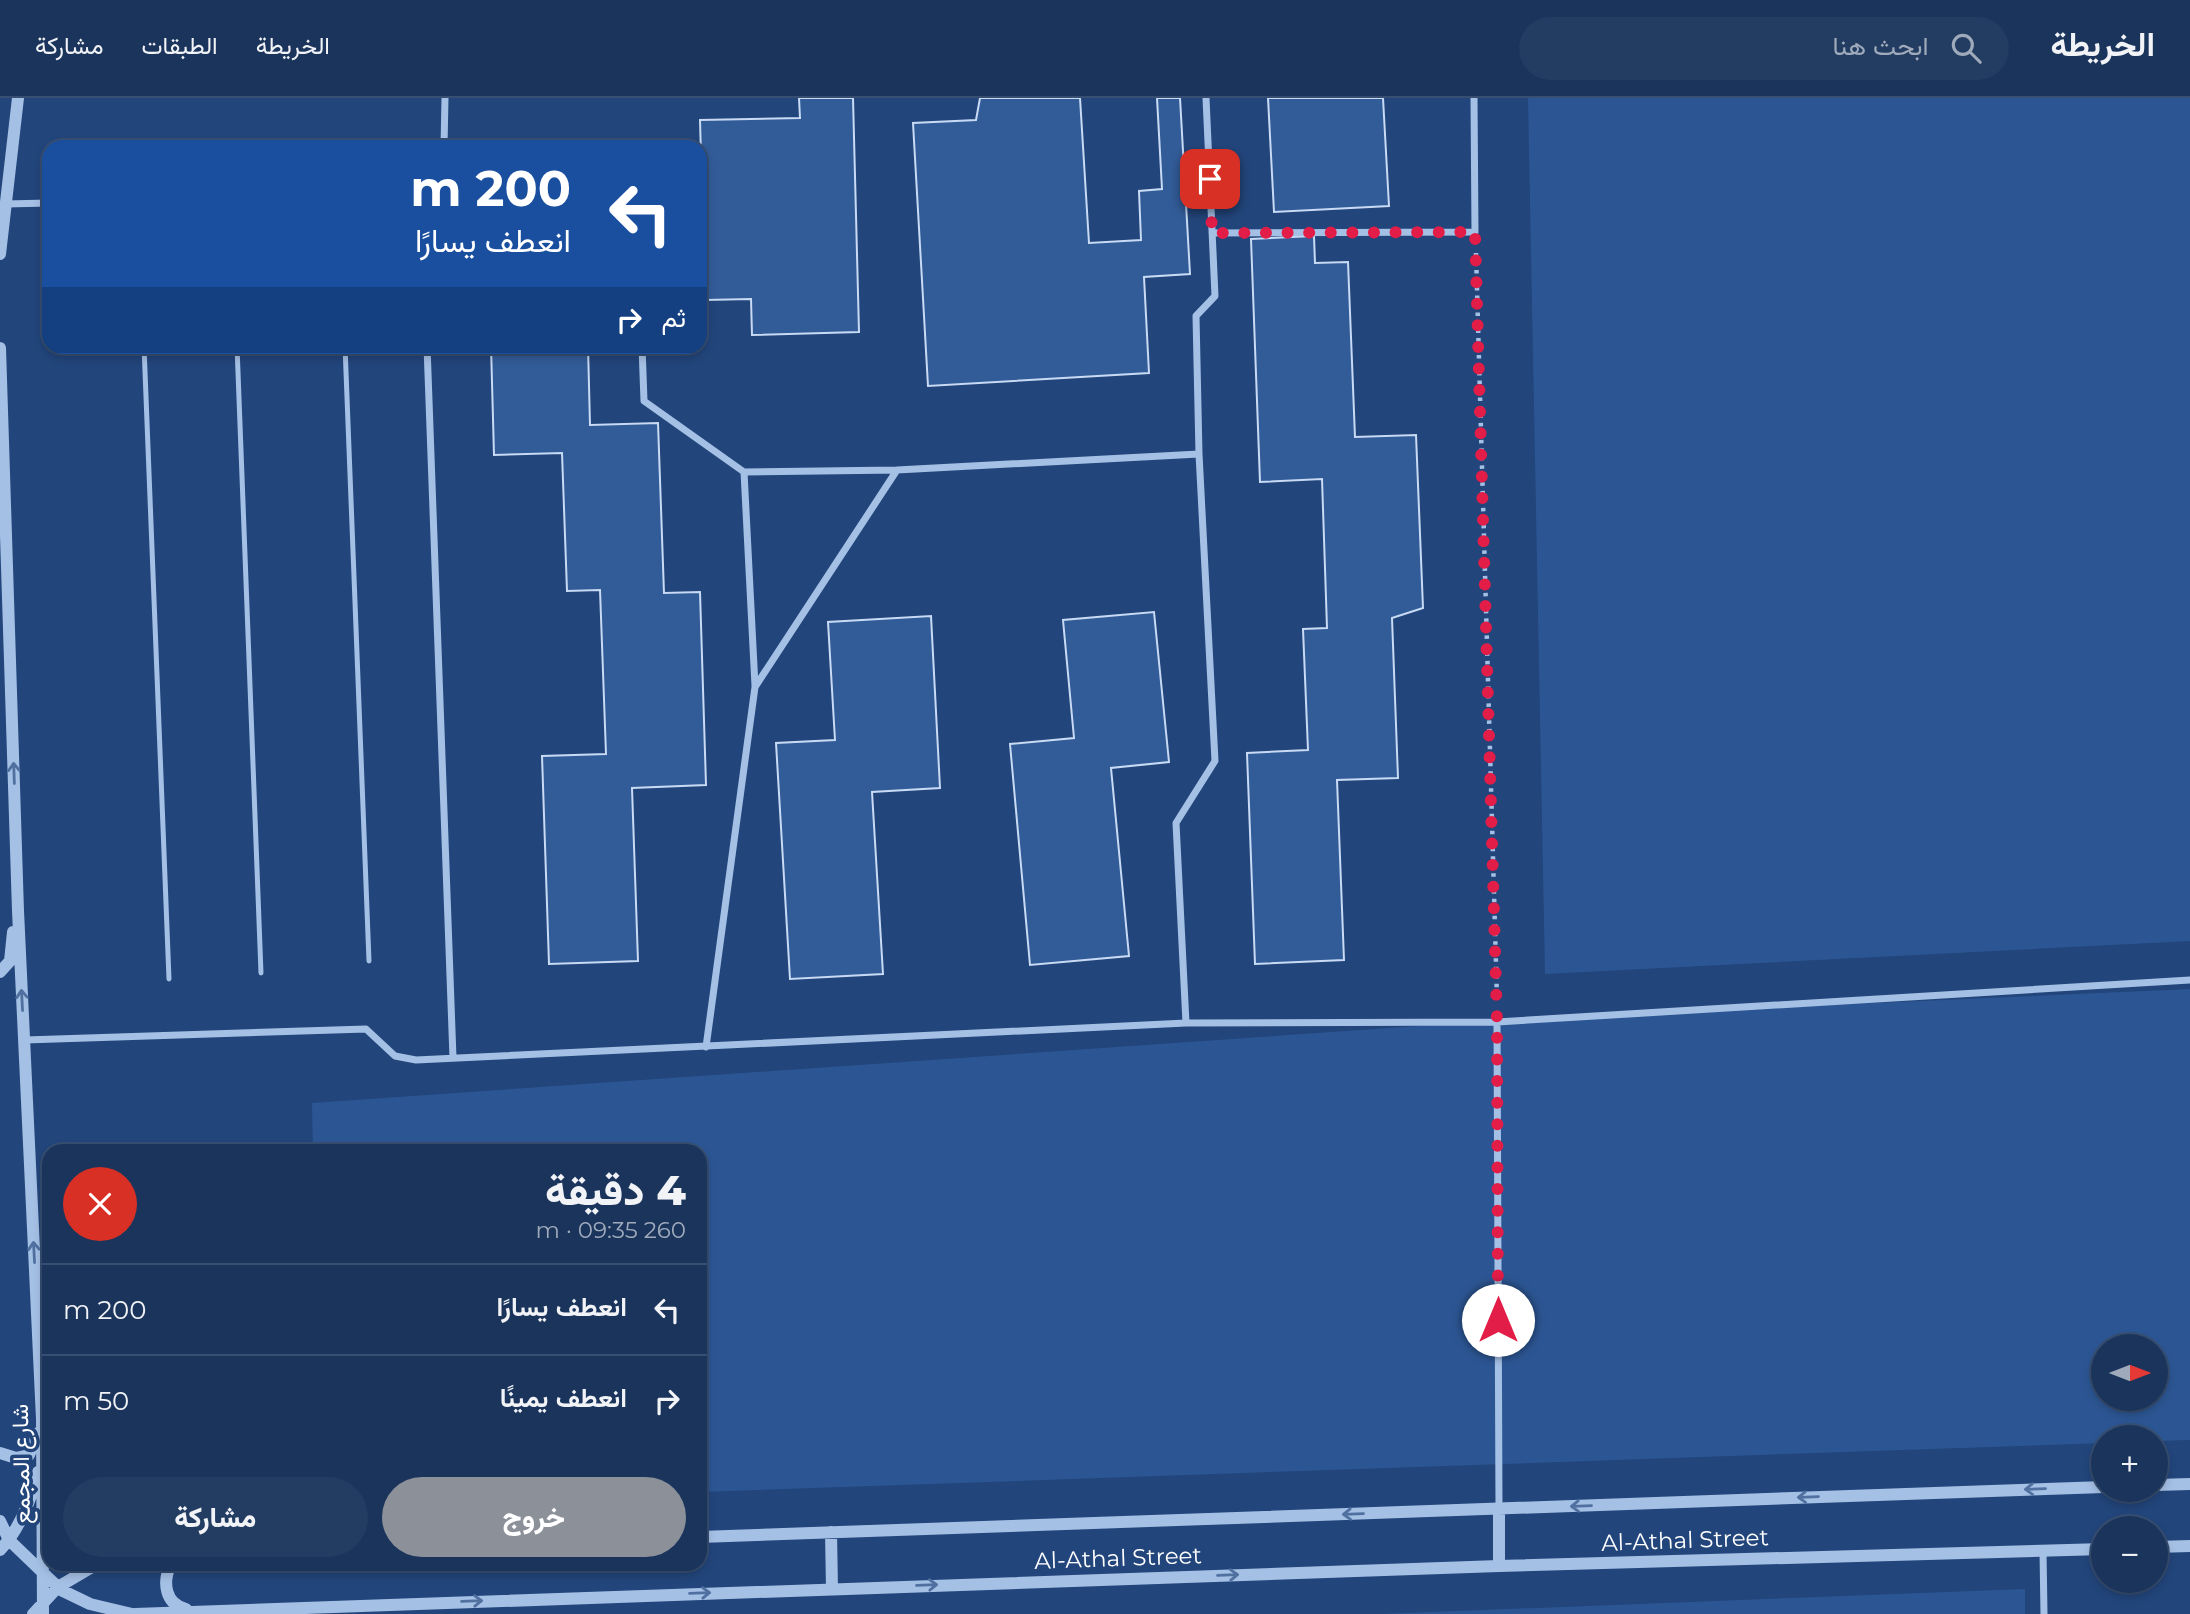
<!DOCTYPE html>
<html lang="ar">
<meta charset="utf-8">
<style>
:root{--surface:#1a345c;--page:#233c62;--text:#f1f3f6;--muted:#9faabb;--line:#384f72;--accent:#8c9099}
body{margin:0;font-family:Montserrat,Vazirmatn,sans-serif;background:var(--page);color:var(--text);direction:rtl;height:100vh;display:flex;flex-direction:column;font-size:26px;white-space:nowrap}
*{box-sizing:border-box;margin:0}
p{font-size:23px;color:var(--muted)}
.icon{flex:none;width:38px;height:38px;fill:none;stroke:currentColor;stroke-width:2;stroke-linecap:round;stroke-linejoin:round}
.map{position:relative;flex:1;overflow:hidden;direction:ltr}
.drawer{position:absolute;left:42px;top:1046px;width:665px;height:427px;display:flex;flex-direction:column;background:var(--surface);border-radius:21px;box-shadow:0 4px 10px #0003,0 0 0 2px var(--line);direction:rtl}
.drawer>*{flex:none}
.guide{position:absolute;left:42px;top:42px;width:665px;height:214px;border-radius:21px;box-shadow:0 4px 10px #0003,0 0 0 2px var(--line);direction:rtl;background:#1a4fa0;color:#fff;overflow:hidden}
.needle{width:46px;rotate:90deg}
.tools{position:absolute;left:2091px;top:1236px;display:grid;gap:14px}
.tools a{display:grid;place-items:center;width:77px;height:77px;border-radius:50%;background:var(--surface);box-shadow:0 4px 10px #0003,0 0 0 2px var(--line);font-size:35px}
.pin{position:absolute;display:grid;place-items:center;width:60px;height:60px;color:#fff;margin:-30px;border-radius:14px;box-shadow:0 4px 10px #0006}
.me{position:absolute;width:77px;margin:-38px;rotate:0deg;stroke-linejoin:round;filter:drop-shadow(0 0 5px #0008)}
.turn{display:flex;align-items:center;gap:24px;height:147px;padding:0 21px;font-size:32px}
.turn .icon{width:91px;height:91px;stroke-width:2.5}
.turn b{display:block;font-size:49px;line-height:60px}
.then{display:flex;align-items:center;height:66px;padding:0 21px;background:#0003;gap:14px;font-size:26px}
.round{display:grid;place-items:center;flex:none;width:74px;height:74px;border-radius:37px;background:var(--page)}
.head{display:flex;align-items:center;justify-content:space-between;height:119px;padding:0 21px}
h1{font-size:42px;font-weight:800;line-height:52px}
.primary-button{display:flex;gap:14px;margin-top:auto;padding:14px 21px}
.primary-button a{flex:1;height:80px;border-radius:42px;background:var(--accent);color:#fff;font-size:28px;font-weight:800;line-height:80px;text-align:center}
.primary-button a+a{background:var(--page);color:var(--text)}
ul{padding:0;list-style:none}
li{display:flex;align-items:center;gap:21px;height:91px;padding:0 21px;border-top:2px solid var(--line)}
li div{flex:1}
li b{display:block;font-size:26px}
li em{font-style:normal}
header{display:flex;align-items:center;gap:42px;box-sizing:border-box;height:98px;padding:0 35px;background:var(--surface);border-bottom:2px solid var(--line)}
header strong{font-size:33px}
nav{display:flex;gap:38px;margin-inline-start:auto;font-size:24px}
.search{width:490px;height:63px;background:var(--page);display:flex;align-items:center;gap:18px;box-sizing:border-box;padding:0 24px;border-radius:38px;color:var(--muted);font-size:26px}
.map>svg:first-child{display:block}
</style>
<header>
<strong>الخريطة</strong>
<div class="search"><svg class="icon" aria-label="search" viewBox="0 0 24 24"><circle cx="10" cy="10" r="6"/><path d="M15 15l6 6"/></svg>ابحث هنا</div>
<nav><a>الخريطة</a><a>الطبقات</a><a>مشاركة</a></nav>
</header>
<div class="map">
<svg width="2190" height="1516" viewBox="0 0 2190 1516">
<rect width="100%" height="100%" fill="#22457b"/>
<path fill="#2c5693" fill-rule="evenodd" d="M 1528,0 L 2190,0 L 2190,843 L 1545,876 Z
M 2190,891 L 2190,1342 L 2156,1343 L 2156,1339 L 2104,1339 L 2103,1345 L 700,1394 L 700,1054 L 313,1053 L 312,1005 L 1534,920 ZM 2104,1248 L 2156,1248 L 2156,1300 L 2104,1300 Z
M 2025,1491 L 2025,1516 L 1381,1516 Z"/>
<path fill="#325c98" stroke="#c8daf4" stroke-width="2" d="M 799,0 L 853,0 L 859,234 L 752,237 L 751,201 L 705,202 L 700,22 L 800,20 Z
M 980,0 L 1080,0 L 1089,145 L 1141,142 L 1139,93 L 1162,91 L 1157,0 L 1180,0 L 1190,176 L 1144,179 L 1149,275 L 928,288 L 913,25 L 976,22 Z
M 1268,0 L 1383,0 L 1389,108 L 1274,114 Z
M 1314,138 L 1315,165 L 1348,164 L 1355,339 L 1416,337 L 1423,510 L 1392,520 L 1398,680 L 1337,682 L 1344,862 L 1255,866 L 1247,655 L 1308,652 L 1303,531 L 1327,530 L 1322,381 L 1260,384 L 1251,141 Z
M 491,248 L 588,248 L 590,327 L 658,325 L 664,495 L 700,494 L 706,687 L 632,690 L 638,863 L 549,866 L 542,658 L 606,656 L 600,492 L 567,493 L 562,355 L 494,357 Z
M 1154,514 L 1169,664 L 1111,670 L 1129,858 L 1030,867 L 1010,646 L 1074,640 L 1063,522 Z
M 931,518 L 940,690 L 872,694 L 883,876 L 790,881 L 776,645 L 835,642 L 828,524 Z"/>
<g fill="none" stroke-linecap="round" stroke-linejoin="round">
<path stroke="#a5c0e5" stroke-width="4.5" stroke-dasharray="3.5 5" stroke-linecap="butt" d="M 1476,155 L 1497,902"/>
<path stroke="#a5c0e5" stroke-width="5" d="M 144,248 L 169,881
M 237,248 L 261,875
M 345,248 L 369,863"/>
<path stroke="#a5c0e5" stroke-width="7" d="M 444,49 L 445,0
M 5,106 L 49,105
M 1212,135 L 1475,134 L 1474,0
M 427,248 L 453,960
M 642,248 L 644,303 L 744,374 L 755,588
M 1199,356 L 1196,218 L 1215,198 L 1206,0
M 744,374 L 897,372
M 1497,924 L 1499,1411
M 25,942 L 366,931 L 395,958 L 416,962 L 1186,925 L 1497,924 L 2190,882
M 706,949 L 755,589 L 897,372 L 1199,356 L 1215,663 L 1176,725 L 1186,925
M 2043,1453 L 2044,1516"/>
<path stroke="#a5c0e5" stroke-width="12" d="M 0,156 L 18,0
M 0,250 L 18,813 L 42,1321 L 43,1516
M 0,874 L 10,863 L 13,834
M 0,1355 L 16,1360 L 29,1357 L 38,1335
M 2156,1387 L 2190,1386
M 1499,1411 L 1499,1468
M 0,1423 L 9,1442 L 61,1492 L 90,1506 L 132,1516
M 831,1434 L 832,1491
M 700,1439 L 2104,1389
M 2156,1449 L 2190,1448
M 0,1452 C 20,1431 31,1402 38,1374
M 171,1466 C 162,1484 165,1506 186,1511
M 33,1516 L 58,1489 L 97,1466
M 135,1516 L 1499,1468 L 2104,1451"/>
</g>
<defs><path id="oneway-shaft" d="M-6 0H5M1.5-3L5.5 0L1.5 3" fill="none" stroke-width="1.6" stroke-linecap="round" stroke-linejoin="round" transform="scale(1.75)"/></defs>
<g stroke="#5070a0">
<use href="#oneway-shaft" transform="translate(14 675) rotate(-92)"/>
<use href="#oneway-shaft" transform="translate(22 902) rotate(-93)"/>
<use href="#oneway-shaft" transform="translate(34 1154) rotate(-93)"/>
<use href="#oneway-shaft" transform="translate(2035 1391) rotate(178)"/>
<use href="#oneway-shaft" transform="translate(1808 1399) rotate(178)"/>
<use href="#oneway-shaft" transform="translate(1581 1408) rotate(178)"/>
<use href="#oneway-shaft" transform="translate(1353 1416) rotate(178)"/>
<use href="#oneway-shaft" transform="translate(1228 1477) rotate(-2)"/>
<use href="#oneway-shaft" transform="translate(927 1487) rotate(-2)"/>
<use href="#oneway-shaft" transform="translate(700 1495) rotate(-2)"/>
<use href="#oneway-shaft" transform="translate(472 1503) rotate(-2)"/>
</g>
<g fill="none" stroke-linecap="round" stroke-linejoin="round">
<path stroke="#e11d48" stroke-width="12" stroke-dasharray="0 21.6" d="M 1210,81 L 1212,135 L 1475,134 L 1497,924 L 1498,1222"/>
</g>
<g text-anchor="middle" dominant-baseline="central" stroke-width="7" stroke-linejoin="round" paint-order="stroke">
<g font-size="23" fill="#fff" stroke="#22457b">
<text transform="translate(21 1366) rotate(-91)">شارع المجمع</text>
<text transform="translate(1685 1442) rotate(-2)">Al-Athal Street</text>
<text transform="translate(1118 1460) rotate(-2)">Al-Athal Street</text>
</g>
</g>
</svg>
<div class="tools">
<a><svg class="needle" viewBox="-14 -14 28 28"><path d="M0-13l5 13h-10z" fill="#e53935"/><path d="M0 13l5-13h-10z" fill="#9faabb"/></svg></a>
<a>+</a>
<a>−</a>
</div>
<div class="pin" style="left:1210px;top:81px;background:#d93025"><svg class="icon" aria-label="arrive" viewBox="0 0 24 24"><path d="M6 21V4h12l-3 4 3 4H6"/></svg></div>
<svg class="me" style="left:1498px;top:1222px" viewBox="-20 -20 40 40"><circle r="19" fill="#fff"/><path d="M0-13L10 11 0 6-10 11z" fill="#e11d48"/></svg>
<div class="guide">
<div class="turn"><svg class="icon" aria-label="left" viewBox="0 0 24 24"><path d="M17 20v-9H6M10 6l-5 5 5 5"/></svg><div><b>200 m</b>انعطف يسارًا</div></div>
<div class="then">ثم<svg class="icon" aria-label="right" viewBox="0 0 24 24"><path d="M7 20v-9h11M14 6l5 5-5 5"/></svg></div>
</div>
<section class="drawer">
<div class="head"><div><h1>4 دقيقة</h1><p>260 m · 09:35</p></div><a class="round" style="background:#d93025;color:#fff"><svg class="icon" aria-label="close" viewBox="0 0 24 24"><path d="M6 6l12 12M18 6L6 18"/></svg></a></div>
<ul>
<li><svg class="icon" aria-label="left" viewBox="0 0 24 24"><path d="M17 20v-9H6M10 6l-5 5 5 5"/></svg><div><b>انعطف يسارًا</b></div><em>200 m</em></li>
<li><svg class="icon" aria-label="right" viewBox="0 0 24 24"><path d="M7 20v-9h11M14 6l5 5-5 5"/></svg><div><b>انعطف يمينًا</b></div><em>50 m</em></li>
</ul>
<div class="primary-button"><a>خروج</a><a>مشاركة</a></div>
</section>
</div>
